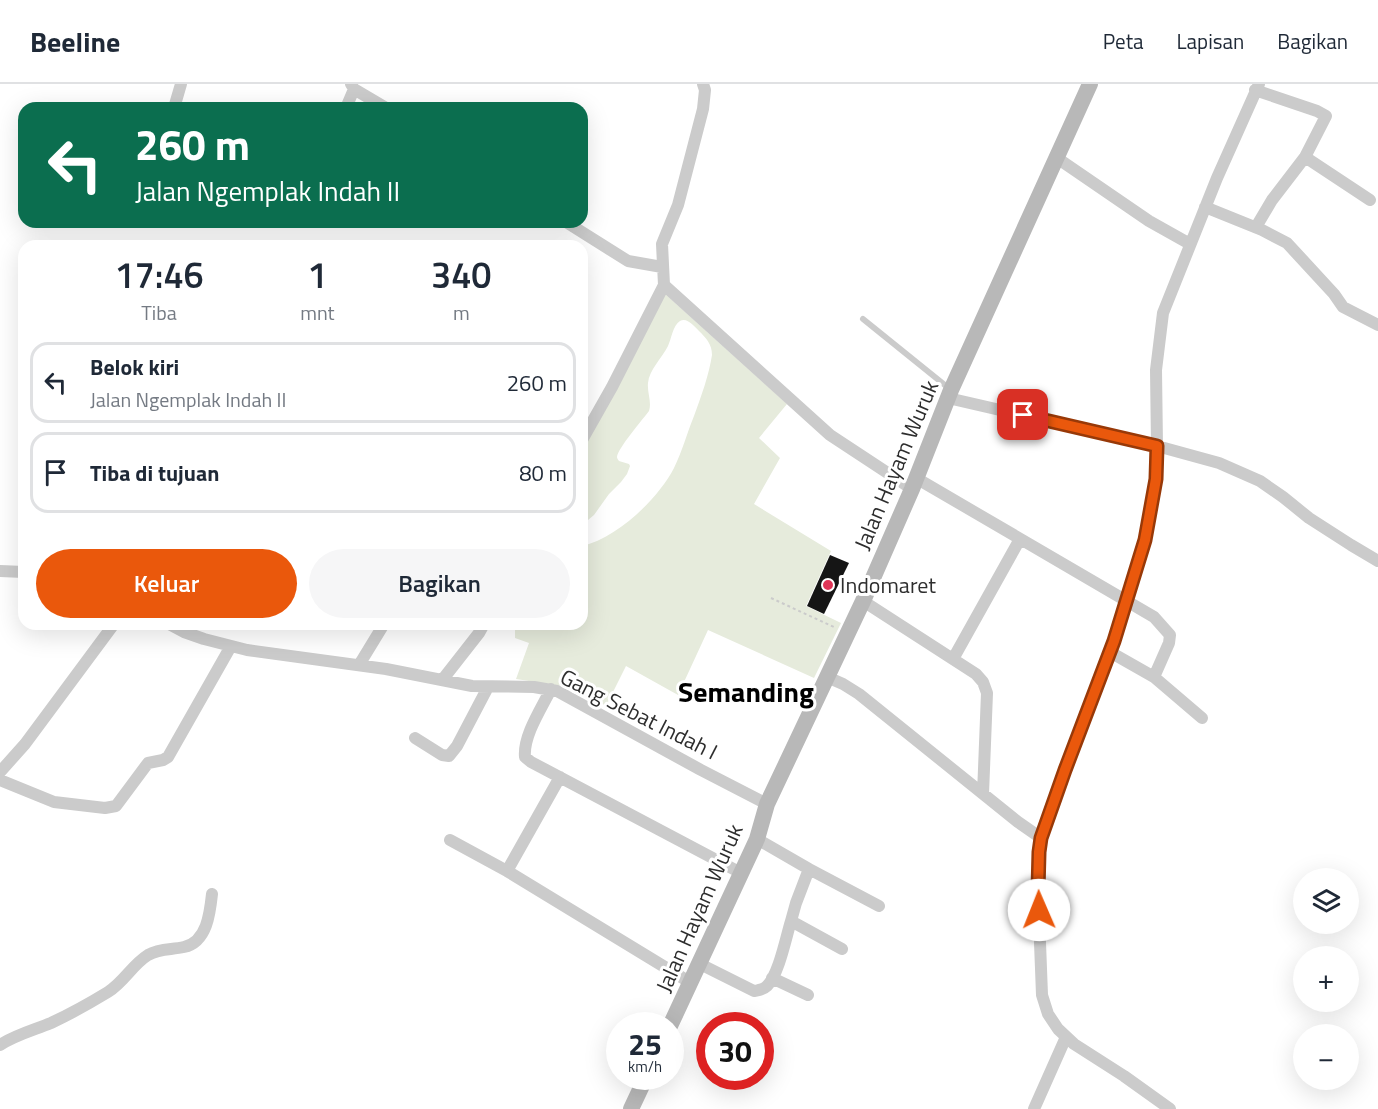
<!DOCTYPE html>
<html lang="id">
<meta charset="utf-8">
<style>
:root{--surface:#fff;--page:#f6f6f7;--text:#1f2937;--muted:#747a83;--line:#e0e1e3;--accent:#ea580c}
body{margin:0;font-family:"Titillium Web",sans-serif;background:var(--page);color:var(--text);height:100vh;display:flex;flex-direction:column;font-size:22px;white-space:nowrap}
*{box-sizing:border-box;margin:0}
p{font-size:20px;color:var(--muted)}
.icon{flex:none;width:33px;height:33px;fill:none;stroke:currentColor;stroke-width:2;stroke-linecap:round;stroke-linejoin:round}
.map{position:relative;flex:1;overflow:hidden}
.drawer{position:absolute;left:18px;top:156px;width:570px;height:390px;display:flex;flex-direction:column;background:var(--surface);border-radius:18px;box-shadow:0 6px 24px #0002}
.drawer>*{flex:none}
.top-card{position:absolute;left:18px;top:18px;width:570px;height:126px;border-radius:18px;box-shadow:0 6px 24px #0002;background:#0b6e4f;color:#fff;overflow:hidden}
.controls{position:absolute;left:1293px;top:784px;display:grid;gap:12px}
.controls a{display:grid;place-items:center;width:66px;height:66px;border-radius:50%;background:var(--surface);box-shadow:0 6px 24px #0002;font-size:30px}
.speed{position:absolute;left:606px;top:928px;display:flex;gap:12px;font-size:30px;font-weight:700;text-align:center}
.speed>*{display:grid;place-content:center;width:78px;height:78px;border-radius:50%;background:var(--surface);box-shadow:0 6px 24px #0002;line-height:1}
.speed small{font-size:15px;font-weight:400}
.speed .limit{border:9px solid #d22;background:#fff;color:#111}
.pin{position:absolute;display:grid;place-items:center;width:51px;height:51px;color:#fff;margin:-26px;border-radius:12px;box-shadow:0 3px 9px #0006}
.me{position:absolute;width:66px;margin:-33px;rotate:359deg;stroke-linejoin:round;filter:drop-shadow(0 0 4px #0008)}
.turn{display:flex;align-items:center;gap:21px;height:126px;padding:0 18px;font-size:27px}
.turn .icon{width:78px;height:78px;stroke-width:2.5}
.turn b{display:block;font-size:42px;line-height:51px}
.eta{display:flex;justify-content:space-evenly;align-items:center;height:102px;text-align:center}
.eta b{font-size:36px;font-weight:600;line-height:42px}
.button{display:flex;gap:12px;margin-top:auto;padding:12px 18px}
.button a{flex:1;height:69px;border-radius:36px;background:var(--accent);color:#fff;font-size:24px;font-weight:600;line-height:69px;text-align:center}
.button a+a{background:var(--page);color:var(--text)}
ul{padding:0;list-style:none}
li{display:flex;align-items:center;gap:18px;height:81px;margin:0 12px 9px;padding:0 6px;border:3px solid var(--line);border-radius:18px}
li div{flex:1}
li b{display:block;font-size:22px}
li em{font-style:normal}
header{display:flex;align-items:center;gap:36px;box-sizing:border-box;height:84px;padding:0 30px;background:var(--surface);border-bottom:2px solid var(--line)}
header strong{font-size:28px}
nav{display:flex;gap:33px;margin-inline-start:auto;font-size:21px}
.map>svg:first-child{display:block}
</style>
<header>
<strong>Beeline</strong>
<nav><a>Peta</a><a>Lapisan</a><a>Bagikan</a></nav>
</header>
<div class="map">
<svg width="1378" height="1025" viewBox="0 0 1378 1025">
<rect width="100%" height="100%" fill="#fff"/>
<path fill="#e6ebdc" d="M 664,209 L 787,320 L 759,354 L 780,374 L 754,420 L 831,467 L 806,522 L 841,539 L 814,594 L 708,546 L 678,611 L 626,582 L 606,622 L 575,604 L 516,595 L 529,559 L 515,554 L 515,540 L 582,540 L 582,462 C 617,454 658,415 674,384 C 682,368 687,349 694,332 C 701,313 709,291 712,271 C 712,260 706,254 699,247 C 694,242 687,233 680,237 C 673,241 671,256 668,262 C 662,274 649,286 648,299 C 647,309 652,318 649,327 C 643,335 618,364 617,373 C 617,374 618,376 619,377 L 629,380 L 630,382 L 627,390 L 621,398 L 609,410 L 594,431 L 582,441 L 582,361 Z"/>
<path fill="#151515" d="M 830,471 L 849,479 L 824,530 L 807,522 Z"/>
<g fill="none" stroke-linecap="round" stroke-linejoin="round">
<path stroke="#cbcbcb" stroke-width="2" stroke-dasharray="3 3" stroke-linecap="butt" d="M 771,514 L 834,543"/>
<path stroke="#cbcbcb" stroke-width="6" d="M 863,235 L 951,306"/>
<path stroke="#cbcbcb" stroke-width="12" d="M 351,0 L 354,5 L 386,24
M 1255,6 L 1317,27 L 1326,32 L 1305,73 L 1370,116
M 174,24 L 181,0
M 346,24 L 354,5
M 1057,74 L 1149,137 L 1190,160
M 1205,123 L 1262,146 L 1287,159 L 1334,210 L 1343,223 L 1378,241
M 566,138 L 628,177 L 662,183
M 1256,143 L 1272,116 L 1305,73
M 664,201 L 830,351 L 912,405
M 948,314 L 1157,362 L 1219,379 L 1260,397 L 1283,413 L 1309,434 L 1351,461 L 1378,477
M 582,356 L 612,303 L 664,201 L 662,160 L 678,121 L 703,25 L 705,6 L 703,0
M 916,394 L 1154,533 L 1170,551 L 1169,559 L 1154,593
M 0,487 L 24,488
M 863,517 L 976,590 L 983,598 L 987,609 L 983,710
M 169,540 L 184,548 L 204,555 L 247,566 L 386,585 L 472,602 L 534,603 L 557,607 L 701,686 L 767,720
M 1110,568 L 1154,593 L 1202,634
M 953,575 L 1020,455
M 359,581 L 384,540
M 827,593 L 843,600 L 859,610 L 1018,738 L 1041,754
M 443,595 L 479,549 L 484,540
M 551,605 C 541,625 523,652 525,673 L 531,678 L 741,789
M 415,654 L 442,671 L 449,672 L 457,662 L 488,603
M 0,688 L 25,660 L 114,540
M 0,696 L 54,718 L 105,724 L 116,722 L 148,679 L 163,676 L 168,673 L 231,562
M 757,755 L 809,785 L 879,822
M 450,756 L 507,787 L 691,899
M 809,785 L 796,819 L 791,837 L 842,865
M 507,787 L 560,693
M 700,880 L 754,907 C 759,906 763,906 767,902 C 779,890 786,853 791,837
M 772,894 L 808,911
M 0,961 C 15,951 34,946 51,939 C 70,930 90,919 108,908 C 124,898 132,881 148,871 C 160,864 171,866 184,863 C 207,858 210,829 212,810
M 1034,1025 L 1066,953
M 1170,1025 L 1124,992 L 1074,960 L 1058,945 L 1048,930 L 1042,911 L 1038,806 L 1039,768 L 1041,754 L 1065,685 L 1114,557 L 1145,456 L 1156,395 L 1157,362 L 1156,286 L 1163,229 L 1217,94 L 1259,0"/>
<path stroke="#b8b8b8" stroke-width="16" d="M 670,942 L 757,755 L 767,720 L 863,517 L 912,405 L 951,306 L 1090,0
M 631,1025 L 646,993"/>
</g>
<g fill="none" stroke-linecap="round" stroke-linejoin="round">
<defs>
<path id="route" d="M 1023,331 L 1157,362 L 1156,395 L 1145,456 L 1114,557 L 1065,686 L 1041,754 L 1039,768 L 1038,806 L 1039,826"/>
</defs>
<use href="#route" stroke="#983908" stroke-width="15"/>
<use href="#route" stroke="#ea580c" stroke-width="10"/>
</g>
<circle fill="#e03557" stroke="#fff" stroke-width="2" cx="828" cy="501" r="6"/>
<g text-anchor="middle" dominant-baseline="central" stroke-width="6" stroke-linejoin="round" paint-order="stroke">
<g font-size="22" fill="#2e2e2e" stroke="#fff">
<text transform="translate(896 381) rotate(-67)">Jalan Hayam Wuruk</text>
<text transform="translate(639 630) rotate(27)">Gang Sebat Indah I</text>
<text transform="translate(699 824) rotate(-66)">Jalan Hayam Wuruk</text>
</g>
<g font-size="22" fill="#2e2e2e" stroke="#fff" text-anchor="start">
<text x="840" y="501">Indomaret</text>
</g>
<g font-size="28" font-weight="bold" fill="#000" stroke="#fff">
<text x="746" y="607">Semanding</text>
</g>
</g>
</svg>
<div class="controls">
<a><svg class="icon" aria-label="layers" viewBox="0 0 24 24"><path d="M12 4l9 5-9 5-9-5zM3 14l9 5 9-5"/></svg></a>
<a>+</a>
<a>−</a>
</div>
<div class="speed"><div>25<small>km/h</small></div><div class="limit">30</div></div>
<div class="pin" style="left:1023px;top:331px;background:#d93025"><svg class="icon" aria-label="arrive" viewBox="0 0 24 24"><path d="M6 21V4h12l-3 4 3 4H6"/></svg></div>
<svg class="me" style="left:1039px;top:826px" viewBox="-20 -20 40 40"><circle r="19" fill="#fff"/><path d="M0-13L10 11 0 6-10 11z" fill="#ea580c"/></svg>
<div class="top-card">
<div class="turn"><svg class="icon" aria-label="left" viewBox="0 0 24 24"><path d="M17 20v-9H6M10 6l-5 5 5 5"/></svg><div><b>260 m</b>Jalan Ngemplak Indah II</div></div>
</div>
<section class="drawer">
<div class="eta">
<div><b>17:46</b><p>Tiba</p></div>
<div><b>1</b><p>mnt</p></div>
<div><b>340</b><p>m</p></div>
</div>
<ul>
<li><svg class="icon" aria-label="left" viewBox="0 0 24 24"><path d="M17 20v-9H6M10 6l-5 5 5 5"/></svg><div><b>Belok kiri</b><p>Jalan Ngemplak Indah II</p></div><em>260 m</em></li>
<li><svg class="icon" aria-label="arrive" viewBox="0 0 24 24"><path d="M6 21V4h12l-3 4 3 4H6"/></svg><div><b>Tiba di tujuan</b></div><em>80 m</em></li>
</ul>
<div class="button"><a>Keluar</a><a>Bagikan</a></div>
</section>
</div>
